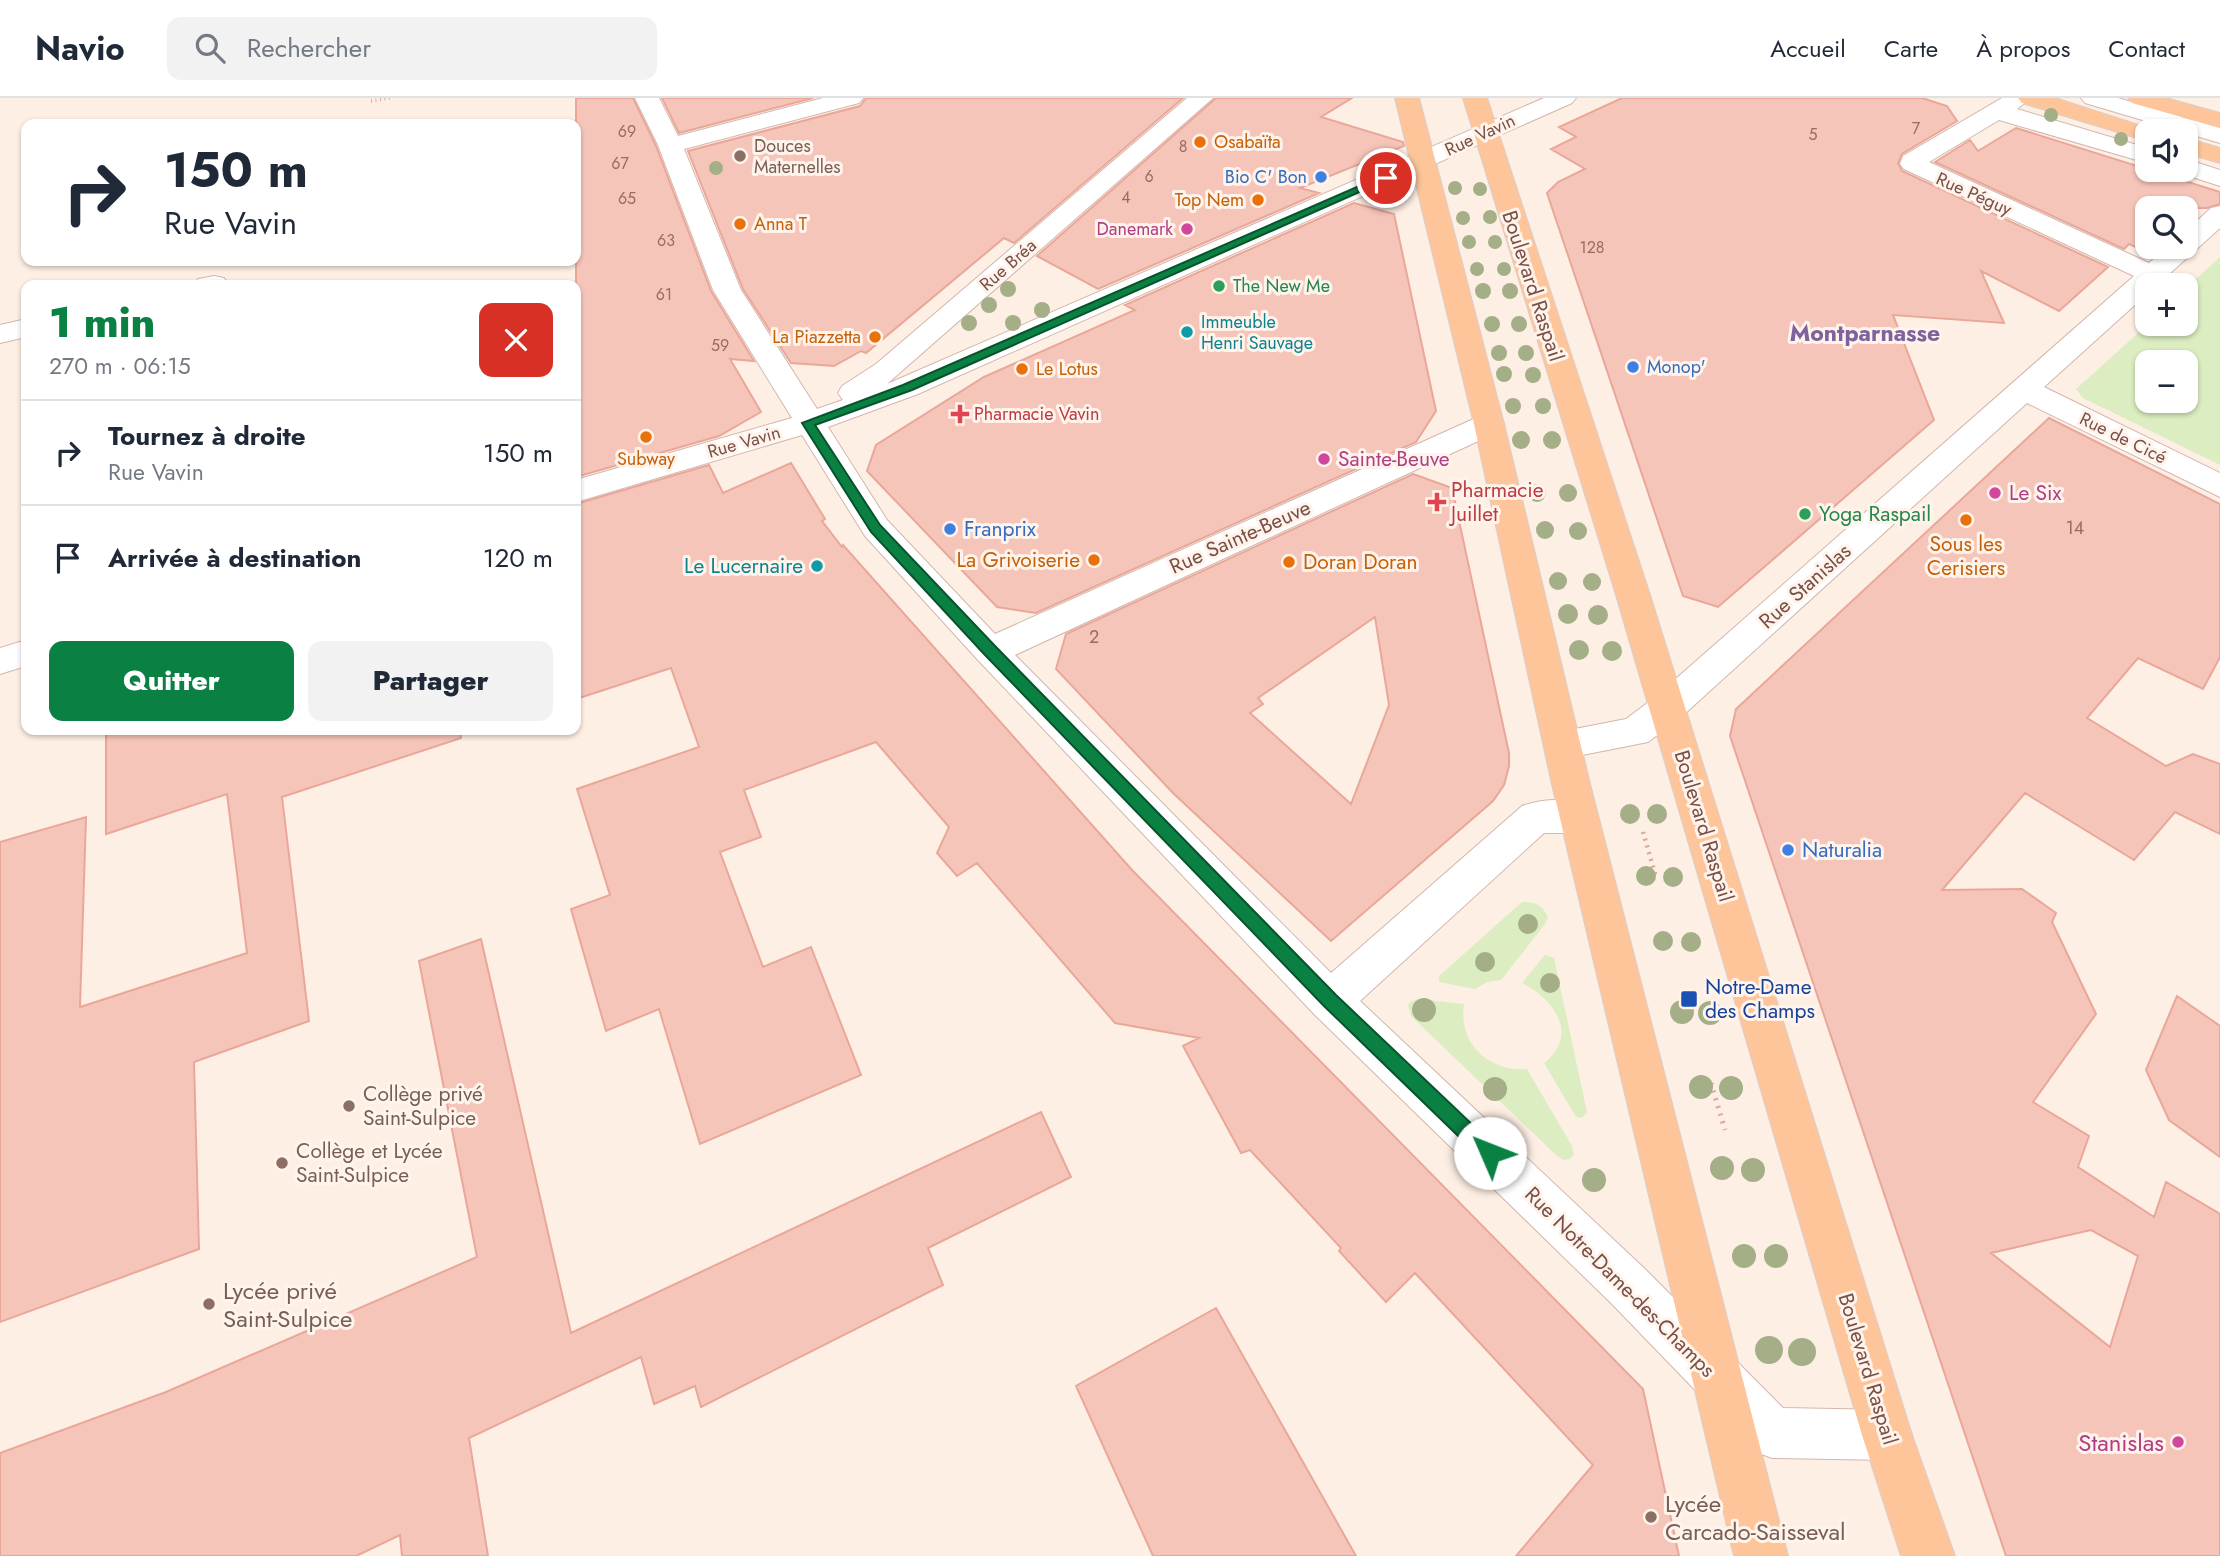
<!DOCTYPE html>
<html lang="fr">
<meta charset="utf-8">
<style>
:root{--surface:#fff;--page:#f2f2f3;--text:#1f2937;--muted:#747a83;--line:#e0e1e3;--accent:#0b8043}
body{margin:0;font-family:Jost,sans-serif;background:var(--page);color:var(--text);height:100vh;display:flex;flex-direction:column;font-size:26px;white-space:nowrap}
*{box-sizing:border-box;margin:0}
p{font-size:23px;color:var(--muted)}
.icon{flex:none;width:38px;height:38px;fill:none;stroke:currentColor;stroke-width:2;stroke-linecap:round;stroke-linejoin:round}
.map{position:relative;flex:1;overflow:hidden}
.sheet{position:absolute;left:21px;top:182px;width:560px;height:455px;display:flex;flex-direction:column;background:var(--surface);border-radius:14px;box-shadow:0 2px 5px #0004}
.sheet>*{flex:none}
.guide{position:absolute;left:21px;top:21px;width:560px;height:147px;border-radius:14px;box-shadow:0 2px 5px #0004;background:#fff;color:var(--text);overflow:hidden}
.controls{position:absolute;left:2135px;top:21px;display:grid;gap:14px}
.controls a{display:grid;place-items:center;width:63px;height:63px;border-radius:14px;background:var(--surface);box-shadow:0 2px 5px #0004;font-size:35px}
.pin{position:absolute;display:grid;place-items:center;width:60px;height:60px;color:#fff;margin:-30px;border:4px solid #fff;border-radius:50%;box-shadow:0 2px 7px #0007}
.me{position:absolute;width:77px;margin:-38px;rotate:314deg;stroke-linejoin:round;filter:drop-shadow(0 0 5px #0008)}
.turn{display:flex;align-items:center;gap:24px;height:147px;padding:0 28px;font-size:32px}
.turn .icon{width:91px;height:91px;stroke-width:2.5}
.turn b{display:block;font-size:49px;line-height:60px}
.round{display:grid;place-items:center;flex:none;width:74px;height:74px;border-radius:14px;background:var(--page)}
.headline{display:flex;align-items:center;justify-content:space-between;height:119px;padding:0 28px}
h1{font-size:42px;font-weight:800;line-height:52px;color:var(--accent)}
.action{display:flex;gap:14px;margin-top:auto;padding:14px 28px}
.action a{flex:1;height:80px;border-radius:14px;background:var(--accent);color:#fff;font-size:28px;font-weight:800;line-height:80px;text-align:center}
.action a+a{background:var(--page);color:var(--text)}
ul{padding:0;list-style:none}
li{display:flex;align-items:center;gap:21px;height:105px;padding:0 28px;border-top:2px solid var(--line)}
li div{flex:1}
li b{display:block;font-size:26px}
li em{font-style:normal}
header{display:flex;align-items:center;gap:42px;box-sizing:border-box;height:98px;padding:0 35px;background:var(--surface);border-bottom:2px solid var(--line)}
header strong{font-size:33px}
nav{display:flex;gap:38px;margin-inline-start:auto;font-size:24px}
.search{width:490px;height:63px;background:var(--page);display:flex;align-items:center;gap:18px;box-sizing:border-box;padding:0 24px;border-radius:14px;color:var(--muted);font-size:26px}
.map>svg:first-child{display:block}
</style>
<header>
<strong>Navio</strong>
<div class="search"><svg class="icon" aria-label="search" viewBox="0 0 24 24"><circle cx="10" cy="10" r="6"/><path d="M15 15l6 6"/></svg>Rechercher</div>
<nav><a>Accueil</a><a>Carte</a><a>À propos</a><a>Contact</a></nav>
</header>
<div class="map">
<svg width="2220" height="1458" viewBox="0 0 2220 1458">
<rect width="100%" height="100%" fill="#feefe4"/>
<path fill="#dcedc1" fill-rule="evenodd" d="M 2220,159 L 2220,367 L 2083,300 L 2076,291 L 2148,226 L 2186,226 L 2186,190 ZM 2186,264 L 2186,303 L 2147,303 L 2147,264 Z
M 1522,804 C 1536,804 1542,807 1548,819 L 1545,826 L 1501,882 L 1487,884 L 1475,891 L 1439,884 L 1439,878 Z
M 1545,857 L 1554,860 L 1555,865 L 1587,1014 L 1582,1020 L 1576,1019 L 1544,965 C 1580,937 1554,901 1522,885 Z
M 1419,901 L 1464,906 C 1458,945 1488,974 1527,971 L 1572,1048 L 1574,1056 L 1570,1061 L 1563,1062 L 1556,1057 L 1411,918 L 1408,907 L 1411,903 Z"/>
<path fill="#f6c5ba" stroke="#eaa799" stroke-width="2" fill-rule="evenodd" d="M 576,0 L 633,0 L 656,48 L 711,193 L 754,263 L 730,261 L 761,314 L 719,338 L 576,379 Z
M 662,0 L 813,0 L 679,35 Z
M 866,0 L 1183,0 L 1014,145 L 1004,140 L 866,255 L 861,253 L 834,268 L 791,265 L 743,191 L 688,53 L 860,8 Z
M 1216,0 L 1352,0 L 1321,19 L 1403,44 L 1404,48 L 1300,90 L 1319,95 L 1098,191 L 1037,158 Z
M 1622,0 L 1922,0 L 1947,8 L 1957,23 L 1902,56 L 1898,65 L 1902,73 L 2108,169 L 2059,213 L 1981,173 L 2004,225 L 1893,217 L 1934,322 L 1718,509 L 1683,498 L 1547,95 L 1558,84 L 1585,71 L 1551,51 L 1576,39 L 1559,29 Z
M 2016,30 L 2220,94 L 2220,106 L 2207,110 L 2147,110 L 2147,154 L 2129,146 L 2124,151 L 1935,64 L 1970,42 L 1978,53 Z
M 1354,105 L 1394,116 L 1436,313 L 1416,344 L 1036,515 L 997,509 L 867,373 L 876,347 L 984,279 L 1135,212 L 1125,207 Z
M 2049,320 L 2220,406 L 2220,559 L 2203,591 L 2138,560 L 2087,620 L 2166,668 L 2193,656 L 2220,666 L 2220,736 L 2175,714 L 2134,762 L 2025,695 L 1942,792 L 2022,791 L 2056,815 L 2052,824 L 2096,916 L 2033,1004 L 2089,1038 L 2078,1069 L 2154,1119 L 2166,1084 L 2220,1116 L 2220,1458 L 2006,1458 L 1730,638 L 1736,611 ZM 2091,1132 L 2138,1158 L 2110,1249 L 1991,1155 Z
M 791,365 L 825,421 L 822,423 L 842,449 L 843,447 L 1132,772 L 1643,1291 L 1679,1458 L 1516,1458 L 1593,1367 L 1415,1175 L 1386,1204 L 1339,1153 L 1341,1150 L 1250,1052 L 1241,1055 L 1183,948 L 1199,940 L 1115,925 L 977,765 L 957,778 L 937,755 L 949,729 L 876,644 L 744,692 L 761,739 L 720,754 L 763,869 L 811,849 L 861,977 L 700,1046 L 659,911 L 606,933 L 571,811 L 610,797 L 577,691 L 699,649 L 671,570 L 576,601 L 576,406 L 709,367 L 723,395 Z
M 1413,376 L 1452,390 L 1509,655 L 1509,668 L 1504,687 L 1493,703 L 1331,843 L 1173,695 L 1056,571 L 1066,536 ZM 1375,519 L 1389,607 L 1351,706 L 1250,615 L 1263,606 L 1258,600 Z
M 106,632 L 460,632 L 461,640 L 282,699 L 309,923 L 194,964 L 199,1151 L 0,1224 L 0,744 L 86,719 L 80,909 L 247,855 L 227,696 L 106,736 Z
M 481,841 L 571,1235 L 1041,1014 L 1071,1079 L 928,1150 L 943,1187 L 701,1309 L 695,1288 L 654,1306 L 641,1259 L 469,1340 L 488,1458 L 402,1458 L 400,1437 L 356,1458 L 0,1458 L 0,1355 L 166,1294 L 477,1159 L 419,863 Z
M 2177,898 L 2220,928 L 2220,1059 L 2169,1022 L 2146,972 Z
M 1216,1210 L 1356,1458 L 1153,1458 L 1076,1288 Z"/>
<g fill="none" stroke-linecap="round" stroke-linejoin="round">
<defs>
<path id="minor" d="M 635,0 L 659,0 L 678,38 L 823,0 L 863,0 L 859,5 L 684,51 L 741,192 L 817,311 L 843,302 L 838,295 L 842,288 L 876,266 L 1187,0 L 1213,0 L 887,286 L 1544,0 L 1576,0 L 1572,5 L 918,296 L 828,329 L 887,422 L 995,536 L 1478,319 L 1489,316 L 1500,319 L 1504,326 L 1500,333 L 1015,557 L 1331,875 L 1522,708 C 1544,700 1571,700 1593,708 L 1598,719 L 1593,730 L 1579,735 L 1544,735 L 1360,903 L 1646,1172 L 1783,1310 L 1887,1312 L 1905,1319 L 1912,1337 L 1905,1355 L 1887,1362 L 1772,1360 L 1754,1353 L 1612,1206 L 1315,917 L 978,562 L 865,438 L 802,337 L 576,404 L 576,382 L 792,320 L 713,192 L 658,47 Z
M 2002,0 L 2031,0 L 2017,11 L 2147,50 L 2147,65 L 1999,22 L 1929,64 L 2149,165 L 2167,149 L 2186,149 L 2186,133 L 2211,110 L 2220,108 L 2220,130 L 2157,187 L 2147,187 L 2147,196 L 2044,289 L 2220,375 L 2220,399 L 2027,305 L 1680,620 L 1648,644 L 1562,661 L 1549,656 L 1544,646 L 1549,636 L 1626,621 L 1654,600 L 2134,178 L 1904,71 L 1900,66 L 1903,58 Z
M 2081,0 L 2118,0 L 2220,30 L 2220,45 L 2085,5 Z
M 2186,61 L 2220,72 L 2220,88 L 2177,74 L 2175,72 L 2186,72 Z
M 214,178 L 224,180 L 228,186 L 194,187 L 198,181 Z
M 26,221 L 26,239 L 0,245 L 0,227 Z
M 26,542 L 26,568 L 0,576 L 0,550 Z"/>
<path id="major" d="M 1395,0 L 1419,0 L 1504,326 L 1589,682 L 1788,1458 L 1734,1458 L 1551,682 L 1474,326 Z
M 1463,0 L 1487,0 L 1650,497 L 1912,1337 L 1955,1458 L 1901,1458 L 1862,1337 L 1616,497 Z
M 2018,0 L 2055,0 L 2157,33 L 2147,33 L 2147,43 L 2022,5 Z
M 2128,0 L 2166,0 L 2220,15 L 2220,30 L 2132,5 Z
M 2186,40 L 2220,50 L 2220,65 L 2186,55 Z"/>
</defs>
<use href="#minor" stroke="#d3b6ac" stroke-width="2"/>
<use href="#major" stroke="#d9cecb" stroke-width="2"/>
<path stroke="#dba89c" stroke-width="3.5" stroke-dasharray="1 3.5" stroke-linecap="butt" d="M 371,3 L 390,0"/>
<path stroke="#dba89c" stroke-width="4.5" stroke-dasharray="2 5" stroke-linecap="butt" d="M 1643,734 L 1656,779"/>
<path stroke="#dba89c" stroke-width="5" stroke-dasharray="2 6" stroke-linecap="butt" d="M 1711,985 L 1725,1032"/>
<use href="#minor" fill="#fff" fill-rule="evenodd"/>
<use href="#major" fill="#ffc59a" fill-rule="evenodd"/>
</g>
<g fill="#a4af88">
<circle cx="2051" cy="17" r="7"/>
<circle cx="2121" cy="41" r="7"/>
<circle cx="716" cy="70" r="7"/>
<circle cx="1455" cy="90" r="7"/>
<circle cx="1480" cy="91" r="7"/>
<circle cx="1490" cy="119" r="7"/>
<circle cx="1463" cy="120" r="7"/>
<circle cx="1469" cy="144" r="7"/>
<circle cx="1495" cy="144" r="7"/>
<circle cx="1477" cy="171" r="7"/>
<circle cx="1504" cy="171" r="7"/>
<circle cx="1008" cy="191" r="8"/>
<circle cx="1483" cy="193" r="8"/>
<circle cx="1510" cy="193" r="8"/>
<circle cx="989" cy="207" r="8"/>
<circle cx="1042" cy="212" r="8"/>
<circle cx="969" cy="225" r="8"/>
<circle cx="1013" cy="225" r="8"/>
<circle cx="1492" cy="226" r="8"/>
<circle cx="1519" cy="226" r="8"/>
<circle cx="1499" cy="255" r="8"/>
<circle cx="1526" cy="255" r="8"/>
<circle cx="1504" cy="276" r="8"/>
<circle cx="1533" cy="277" r="8"/>
<circle cx="1513" cy="308" r="8"/>
<circle cx="1543" cy="308" r="8"/>
<circle cx="1521" cy="342" r="9"/>
<circle cx="1552" cy="342" r="9"/>
<circle cx="1537" cy="395" r="9"/>
<circle cx="1568" cy="395" r="9"/>
<circle cx="1545" cy="432" r="9"/>
<circle cx="1578" cy="433" r="9"/>
<circle cx="1558" cy="483" r="9"/>
<circle cx="1592" cy="484" r="9"/>
<circle cx="1568" cy="516" r="10"/>
<circle cx="1598" cy="517" r="10"/>
<circle cx="1579" cy="552" r="10"/>
<circle cx="1612" cy="553" r="10"/>
<circle cx="1630" cy="716" r="10"/>
<circle cx="1657" cy="716" r="10"/>
<circle cx="1646" cy="778" r="10"/>
<circle cx="1673" cy="779" r="10"/>
<circle cx="1528" cy="826" r="10"/>
<circle cx="1663" cy="843" r="10"/>
<circle cx="1691" cy="844" r="10"/>
<circle cx="1485" cy="864" r="10"/>
<circle cx="1550" cy="885" r="10"/>
<circle cx="1424" cy="912" r="12"/>
<circle cx="1682" cy="914" r="12"/>
<circle cx="1710" cy="915" r="12"/>
<circle cx="1701" cy="989" r="12"/>
<circle cx="1731" cy="990" r="12"/>
<circle cx="1495" cy="991" r="12"/>
<circle cx="1722" cy="1070" r="12"/>
<circle cx="1753" cy="1072" r="12"/>
<circle cx="1594" cy="1082" r="12"/>
<circle cx="1744" cy="1158" r="12"/>
<circle cx="1776" cy="1158" r="12"/>
<circle cx="1769" cy="1252" r="14"/>
<circle cx="1802" cy="1254" r="14"/>
</g>
<path fill="#0b8043" stroke="#07532c" stroke-width="2" d="M 1382,78 L 1391,80 L 912,292 L 815,327 L 880,427 L 996,549 L 1336,897 L 1496,1049 L 1499,1055 L 1496,1062 L 1490,1064 L 1483,1062 L 1324,908 L 985,557 L 871,434 L 802,325 L 903,287 Z"/>
<g fill="#e8710a" stroke="#fff4ec" stroke-width="2.5">
<circle cx="1200" cy="44" r="7"/>
<circle cx="1258" cy="102" r="7"/>
<circle cx="740" cy="126" r="7"/>
<circle cx="875" cy="239" r="7"/>
<circle cx="1022" cy="271" r="7"/>
<circle cx="646" cy="339" r="7"/>
<circle cx="1966" cy="422" r="7"/>
<circle cx="1094" cy="462" r="7"/>
<circle cx="1289" cy="464" r="7"/>
</g>
<g fill="#8d6e63" stroke="#fff4ec" stroke-width="2.5">
<circle cx="740" cy="58" r="7"/>
<circle cx="349" cy="1008" r="7"/>
<circle cx="282" cy="1065" r="7"/>
<circle cx="209" cy="1206" r="7"/>
<circle cx="1651" cy="1419" r="7"/>
</g>
<g fill="#3f7fe0" stroke="#fff4ec" stroke-width="2.5">
<circle cx="1321" cy="79" r="7"/>
<circle cx="1633" cy="269" r="7"/>
<circle cx="950" cy="431" r="7"/>
<circle cx="1788" cy="752" r="7"/>
</g>
<g fill="#d1479c" stroke="#fff4ec" stroke-width="2.5">
<circle cx="1187" cy="131" r="7"/>
<circle cx="1324" cy="361" r="7"/>
<circle cx="1995" cy="395" r="7"/>
<circle cx="2178" cy="1344" r="7"/>
</g>
<g fill="#2e9e5b" stroke="#fff4ec" stroke-width="2.5">
<circle cx="1219" cy="188" r="7"/>
<circle cx="1805" cy="416" r="7"/>
</g>
<g fill="#0f9aa8" stroke="#fff4ec" stroke-width="2.5">
<circle cx="1187" cy="234" r="7"/>
<circle cx="817" cy="468" r="7"/>
</g>
<g fill="#e0444e" stroke="#fff4ec" stroke-width="2.5">
<path d="M956.5 305.5h7v7h7v7h-7v7h-7v-7h-7v-7h7z"/>
<path d="M1433.5 393.5h7v7h7v7h-7v7h-7v-7h-7v-7h7z"/>
</g>
<rect fill="#1a4fb4" stroke="#fff4ec" stroke-width="2.5" x="1680" y="892" width="18" height="18" rx="3.5"/>
<g text-anchor="middle" dominant-baseline="central" stroke-width="6" stroke-linejoin="round" paint-order="stroke">
<g font-size="16" fill="#986c64">
<text x="1916" y="30">7</text>
<text x="627" y="33">69</text>
<text x="1813" y="36">5</text>
<text x="1183" y="48">8</text>
<text x="620" y="65">67</text>
<text x="1149" y="78">6</text>
<text x="1126" y="99">4</text>
<text x="627" y="100">65</text>
<text x="666" y="142">63</text>
<text x="1592" y="149">128</text>
<text x="664" y="196">61</text>
<text x="720" y="247">59</text>
</g>
<g font-size="18" fill="#794f47" stroke="#fff4ec">
<text transform="translate(1480 37) rotate(-25)">Rue Vavin</text>
<text transform="translate(1974 96) rotate(24)">Rue Péguy</text>
<text transform="translate(1008 167) rotate(-41)">Rue Bréa</text>
<text transform="translate(2123 340) rotate(26)">Rue de Cicé</text>
<text transform="translate(744 344) rotate(-16)">Rue Vavin</text>
</g>
<g font-size="18" fill="#c56008" stroke="#fff4ec" text-anchor="start">
<text x="1214" y="44">Osabaïta</text>
<text x="1244" y="102" text-anchor="end">Top Nem</text>
<text x="754" y="126">Anna T</text>
<text x="861" y="239" text-anchor="end">La Piazzetta</text>
<text x="1036" y="271">Le Lotus</text>
<text x="646" y="361" text-anchor="middle">Subway</text>
</g>
<g font-size="18" fill="#785e54" stroke="#fff4ec" text-anchor="start">
<text x="754" y="48">Douces<tspan x="754" dy="21">Maternelles</tspan></text>
</g>
<g font-size="18" fill="#366cbe" stroke="#fff4ec" text-anchor="end">
<text x="1307" y="79">Bio C' Bon</text>
<text x="1647" y="269" text-anchor="start">Monop'</text>
</g>
<g font-size="18" fill="#b23c85" stroke="#fff4ec" text-anchor="end">
<text x="1173" y="131">Danemark</text>
</g>
<g font-size="18" fill="#27864d" stroke="#fff4ec" text-anchor="start">
<text x="1233" y="188">The New Me</text>
</g>
<g font-size="18" fill="#0d838f" stroke="#fff4ec" text-anchor="start">
<text x="1201" y="224">Immeuble<tspan x="1201" dy="21">Henri Sauvage</tspan></text>
</g>
<g font-size="18" fill="#be3a42" stroke="#fff4ec" text-anchor="start">
<text x="974" y="316">Pharmacie Vavin</text>
</g>
<g font-size="18" fill="#986c64">
<text x="2075" y="430">14</text>
<text x="1094" y="539">2</text>
</g>
<g font-size="21" fill="#794f47" stroke="#fff4ec">
<text transform="translate(1533 188) rotate(72)">Boulevard Raspail</text>
<text transform="translate(1240 439) rotate(-24)">Rue Sainte-Beuve</text>
<text transform="translate(1805 488) rotate(-42)">Rue Stanislas</text>
<text transform="translate(1704 728) rotate(73)">Boulevard Raspail</text>
<text transform="translate(1620 1184) rotate(45)">Rue Notre-Dame-des-Champs</text>
<text transform="translate(1868 1271) rotate(73)">Boulevard Raspail</text>
</g>
<g font-size="21" fill="#b23c85" stroke="#fff4ec" text-anchor="start">
<text x="1338" y="361">Sainte-Beuve</text>
<text x="2009" y="395">Le Six</text>
</g>
<g font-size="21" fill="#be3a42" stroke="#fff4ec" text-anchor="start">
<text x="1451" y="392">Pharmacie<tspan x="1451" dy="24">Juillet</tspan></text>
</g>
<g font-size="21" fill="#27864d" stroke="#fff4ec" text-anchor="start">
<text x="1819" y="416">Yoga Raspail</text>
</g>
<g font-size="21" fill="#366cbe" stroke="#fff4ec" text-anchor="start">
<text x="964" y="431">Franprix</text>
<text x="1802" y="752">Naturalia</text>
</g>
<g font-size="21" fill="#c56008" stroke="#fff4ec">
<text x="1966" y="446">Sous les<tspan x="1966" dy="24">Cerisiers</tspan></text>
<text x="1080" y="462" text-anchor="end">La Grivoiserie</text>
<text x="1303" y="464" text-anchor="start">Doran Doran</text>
</g>
<g font-size="21" fill="#0d838f" stroke="#fff4ec" text-anchor="end">
<text x="803" y="468">Le Lucernaire</text>
</g>
<g font-size="21" fill="#164399" stroke="#fff4ec" text-anchor="start">
<text x="1705" y="889">Notre-Dame<tspan x="1705" dy="24">des Champs</tspan></text>
</g>
<g font-size="21" fill="#785e54" stroke="#fff4ec" text-anchor="start">
<text x="363" y="996">Collège privé<tspan x="363" dy="24">Saint-Sulpice</tspan></text>
<text x="296" y="1053">Collège et Lycée<tspan x="296" dy="24">Saint-Sulpice</tspan></text>
</g>
<g font-size="23" font-weight="bold" fill="#7d629d" stroke="#fff4ec">
<text x="1865" y="235">Montparnasse</text>
</g>
<g font-size="24" fill="#785e54" stroke="#fff4ec" text-anchor="start">
<text x="223" y="1192">Lycée privé<tspan x="223" dy="28">Saint-Sulpice</tspan></text>
<text x="1665" y="1405">Lycée<tspan x="1665" dy="28">Carcado-Saisseval</tspan></text>
</g>
<g font-size="24" fill="#b23c85" stroke="#fff4ec" text-anchor="end">
<text x="2164" y="1344">Stanislas</text>
</g>
</g>
</svg>
<div class="controls">
<a><svg class="icon" aria-label="sound" viewBox="0 0 24 24"><path d="M4 9h4l5-4v14l-5-4H4zM17 9q2 3 0 6"/></svg></a>
<a><svg class="icon" aria-label="search" viewBox="0 0 24 24"><circle cx="10" cy="10" r="6"/><path d="M15 15l6 6"/></svg></a>
<a>+</a>
<a>−</a>
</div>
<div class="pin" style="left:1386px;top:80px;background:#d93025"><svg class="icon" aria-label="arrive" viewBox="0 0 24 24"><path d="M6 21V4h12l-3 4 3 4H6"/></svg></div>
<svg class="me" style="left:1490px;top:1055px" viewBox="-20 -20 40 40"><circle r="19" fill="#fff"/><path d="M0-13L10 11 0 6-10 11z" fill="#0b8043"/></svg>
<div class="guide">
<div class="turn"><svg class="icon" aria-label="right" viewBox="0 0 24 24"><path d="M7 20v-9h11M14 6l5 5-5 5"/></svg><div><b>150 m</b>Rue Vavin</div></div>
</div>
<section class="sheet">
<div class="headline"><div><h1>1 min</h1><p>270 m · 06:15</p></div><a class="round" style="background:#d93025;color:#fff"><svg class="icon" aria-label="close" viewBox="0 0 24 24"><path d="M6 6l12 12M18 6L6 18"/></svg></a></div>
<ul>
<li><svg class="icon" aria-label="right" viewBox="0 0 24 24"><path d="M7 20v-9h11M14 6l5 5-5 5"/></svg><div><b>Tournez à droite</b><p>Rue Vavin</p></div><em>150 m</em></li>
<li><svg class="icon" aria-label="arrive" viewBox="0 0 24 24"><path d="M6 21V4h12l-3 4 3 4H6"/></svg><div><b>Arrivée à destination</b></div><em>120 m</em></li>
</ul>
<div class="action"><a>Quitter</a><a>Partager</a></div>
</section>
</div>
